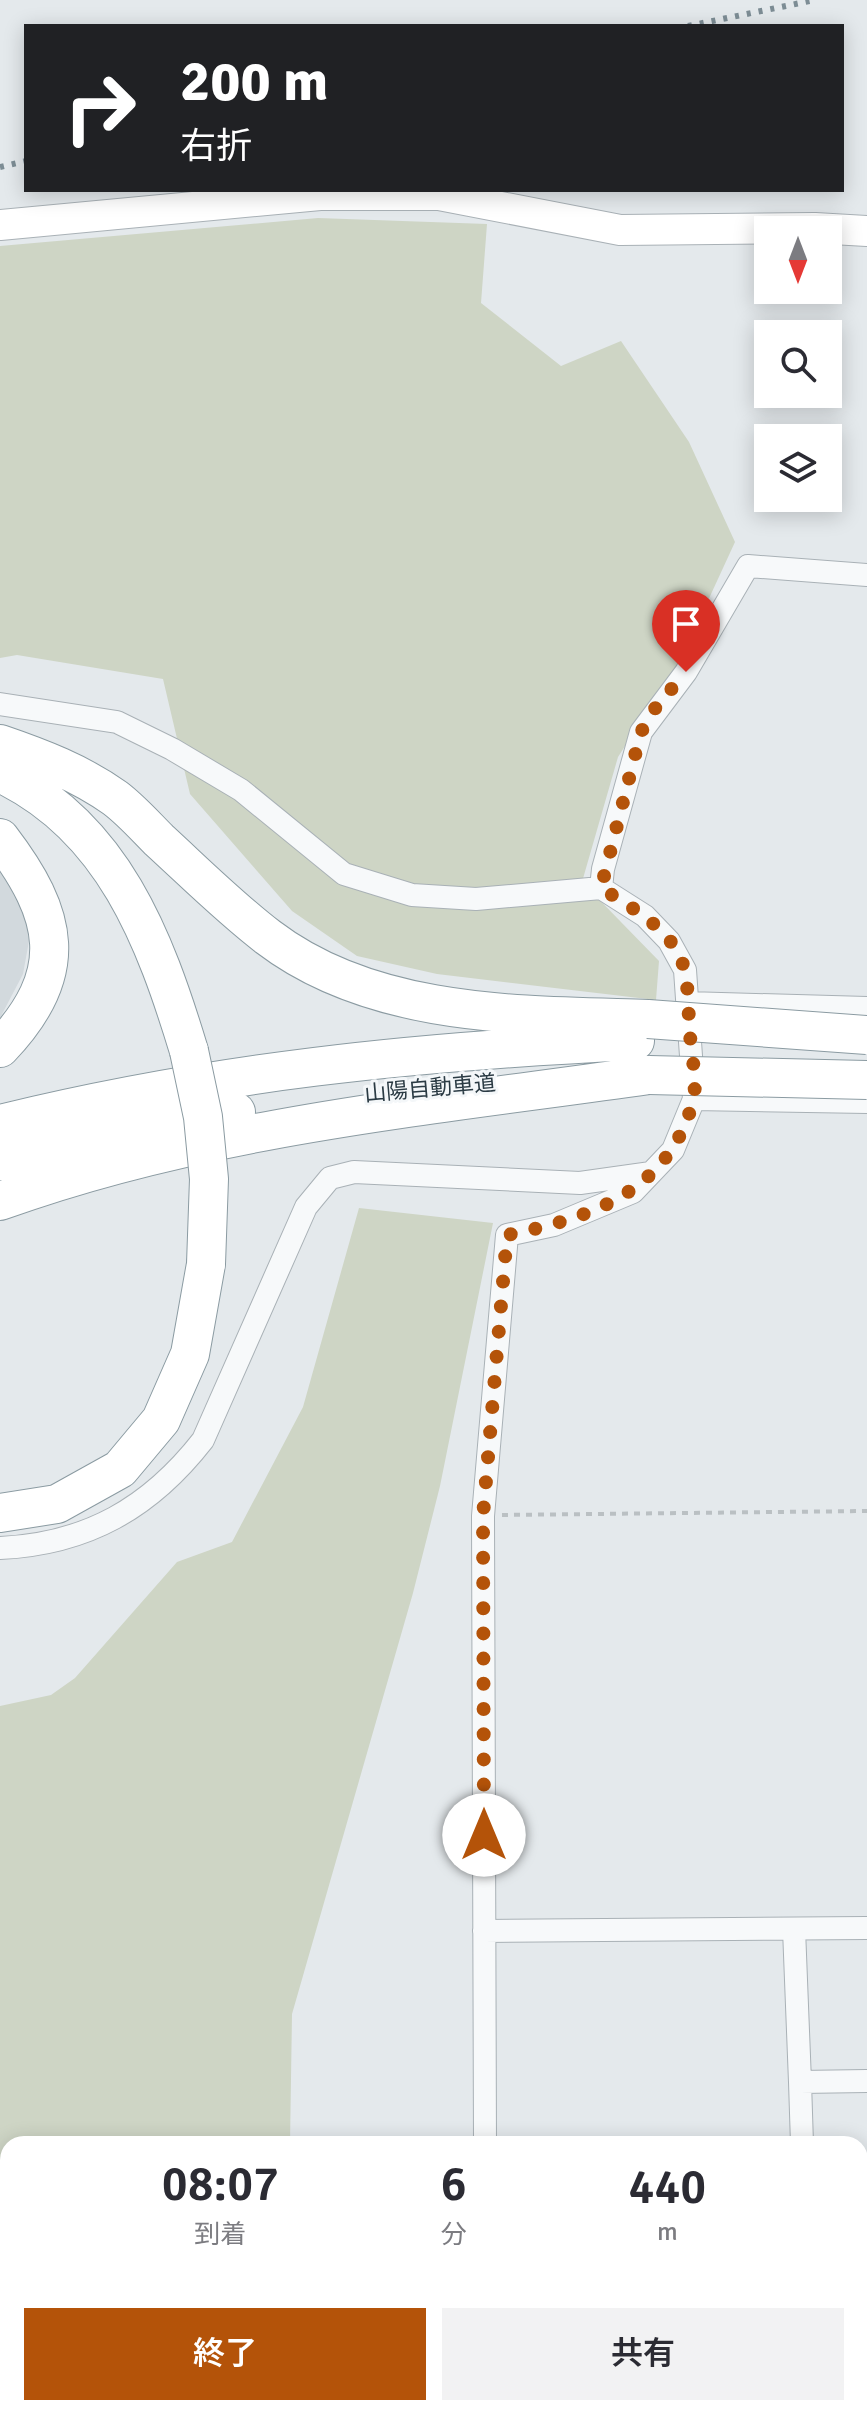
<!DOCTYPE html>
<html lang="ja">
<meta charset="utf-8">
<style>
:root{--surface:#fff;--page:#f2f2f3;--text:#2b2b33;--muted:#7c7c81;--accent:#b45309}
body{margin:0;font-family:Signika,"Noto Sans JP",sans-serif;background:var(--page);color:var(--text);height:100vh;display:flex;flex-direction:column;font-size:30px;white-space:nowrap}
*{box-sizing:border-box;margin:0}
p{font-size:26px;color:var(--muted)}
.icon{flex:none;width:44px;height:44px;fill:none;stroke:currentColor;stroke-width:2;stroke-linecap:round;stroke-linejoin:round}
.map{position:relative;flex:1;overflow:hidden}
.panel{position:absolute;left:0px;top:2136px;width:868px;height:280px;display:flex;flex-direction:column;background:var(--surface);border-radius:24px 24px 0 0;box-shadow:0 4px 20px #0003}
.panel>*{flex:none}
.banner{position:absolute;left:24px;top:24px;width:820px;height:168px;border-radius:0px;box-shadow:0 4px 20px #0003;background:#202124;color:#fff;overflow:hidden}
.needle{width:52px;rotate:180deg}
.controls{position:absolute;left:754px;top:216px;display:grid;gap:16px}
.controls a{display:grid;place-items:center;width:88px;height:88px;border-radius:0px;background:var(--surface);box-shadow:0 4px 20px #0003;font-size:40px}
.pin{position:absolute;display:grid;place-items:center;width:68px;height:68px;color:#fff;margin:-82px -34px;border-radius:50% 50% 50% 0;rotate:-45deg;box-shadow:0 0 8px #0007}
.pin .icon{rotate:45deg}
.me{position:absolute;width:88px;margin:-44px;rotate:0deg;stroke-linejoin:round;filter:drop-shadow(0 0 6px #0008)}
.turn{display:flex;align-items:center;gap:28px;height:168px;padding:0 24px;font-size:36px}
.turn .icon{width:104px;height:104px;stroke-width:2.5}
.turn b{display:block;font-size:56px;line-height:68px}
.eta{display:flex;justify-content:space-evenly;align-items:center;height:136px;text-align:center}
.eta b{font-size:48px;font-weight:600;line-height:56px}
.cta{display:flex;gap:16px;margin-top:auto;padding:16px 24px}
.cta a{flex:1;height:92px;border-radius:0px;background:var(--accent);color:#fff;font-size:32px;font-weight:600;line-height:92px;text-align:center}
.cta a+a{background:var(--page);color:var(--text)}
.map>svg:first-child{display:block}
</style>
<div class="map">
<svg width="867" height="2416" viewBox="0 0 867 2416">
<rect width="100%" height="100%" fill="#e4e9ec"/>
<path fill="#d2d9dd" d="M 0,871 L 23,893 L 31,930 L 23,974 L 0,1018 Z"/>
<path fill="#ced5c5" d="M 318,218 L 487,224 L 481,303 L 561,366 L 621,341 L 689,442 L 735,542 L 682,657 L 618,757 L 582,882 L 659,961 L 656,1000 L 437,974 L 357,956 L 292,911 L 190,794 L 163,679 L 17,655 L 0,658 L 0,246 Z
M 359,1208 L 493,1223 L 440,1486 L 413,1593 L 292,2014 L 290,2144 L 8,2144 L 8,2408 L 237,2408 L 234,2416 L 0,2416 L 0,1706 L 51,1695 L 75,1678 L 177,1562 L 232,1542 L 303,1407 Z"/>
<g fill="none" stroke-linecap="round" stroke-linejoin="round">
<defs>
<path id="street" d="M 0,704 L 117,722 L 172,749 L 241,790 L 344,874 L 412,895 L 476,899 L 601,888 L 645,916 L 669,941 L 685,970 L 694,1099 L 673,1150 L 633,1192 L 554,1225 L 507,1235 L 483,1516 L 485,2144
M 601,888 L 603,869 L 641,732 L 686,672 L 748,566 L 867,575
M 687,1003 L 867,1008
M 694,1099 L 867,1102
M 0,1548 C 87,1544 150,1508 203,1440 L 306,1207 L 330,1178 L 354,1172 L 580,1183 L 651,1173
M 794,1929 L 800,2082 L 867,2081
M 484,1931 L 867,1928
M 800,2082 L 802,2144
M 486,2408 L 486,2416
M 805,2408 L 809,2416
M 839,2416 L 867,2406"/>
<path id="secondary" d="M 0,225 L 320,195 L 439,195 L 620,230 L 815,228 L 867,231"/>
<path id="highway" d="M 0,744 C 41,758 80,773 115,798 C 131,810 145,826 159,840 C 195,873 230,908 268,937 C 374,1018 522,1015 648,1019
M 0,773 C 113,826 155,939 189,1051
M 0,838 C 59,915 72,973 0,1048
M 0,1124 C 212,1072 417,1051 635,1041
M 0,1161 L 77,1141 L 236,1112
M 0,1201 C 207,1126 432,1106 649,1075
M 0,1513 L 57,1504 L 120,1469 L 161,1420 L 190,1354 L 206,1264"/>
</defs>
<use href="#street" stroke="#a9b1b6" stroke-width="24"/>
<use href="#secondary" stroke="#a9b1b6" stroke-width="32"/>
<use href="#highway" stroke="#8b9ba2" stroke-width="40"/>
<path stroke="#bac0c3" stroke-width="4" stroke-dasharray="6 6" stroke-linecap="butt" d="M 502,1515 L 867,1511"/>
<use href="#street" stroke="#f7f9fa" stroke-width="22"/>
<use href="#secondary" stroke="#fff" stroke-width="30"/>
<use href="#highway" stroke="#fff" stroke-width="38"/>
<path stroke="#7d8d95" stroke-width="6" stroke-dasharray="4 8" stroke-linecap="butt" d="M 688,26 L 815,0
M 0,167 L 26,161"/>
<defs>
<path id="highway-bridge" d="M 648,1019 L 867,1035
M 189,1051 L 203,1117 L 209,1179 L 206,1264
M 649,1075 L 867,1080"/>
</defs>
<use href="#highway-bridge" stroke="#8b9ba2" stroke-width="40" stroke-linecap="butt"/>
<use href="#highway-bridge" stroke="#fff" stroke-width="38"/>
</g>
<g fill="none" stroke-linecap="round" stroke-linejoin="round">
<path stroke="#b45309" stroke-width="14" stroke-dasharray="0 25.2" d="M 484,1835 L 483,1516 L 507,1235 C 590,1218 669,1192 693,1101 C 698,1082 691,1054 690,1034 C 688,1014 689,992 685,973 C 678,932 632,908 601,888 L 641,732 L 656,707 L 686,672"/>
</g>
<g text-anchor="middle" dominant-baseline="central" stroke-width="6" stroke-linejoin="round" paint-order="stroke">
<g font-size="22" fill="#2b3b44" stroke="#f4f7f9">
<text transform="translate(430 1088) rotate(-5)">山陽自動車道</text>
</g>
</g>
</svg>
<div class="controls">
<a><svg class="needle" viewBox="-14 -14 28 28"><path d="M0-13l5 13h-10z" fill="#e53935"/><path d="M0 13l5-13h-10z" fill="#7c7c81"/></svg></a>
<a><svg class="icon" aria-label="search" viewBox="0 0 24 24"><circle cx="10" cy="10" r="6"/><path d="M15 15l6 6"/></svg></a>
<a><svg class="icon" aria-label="layers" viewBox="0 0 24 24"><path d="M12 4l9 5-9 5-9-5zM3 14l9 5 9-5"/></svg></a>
</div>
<div class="pin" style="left:686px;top:672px;background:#d93025"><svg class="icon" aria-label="arrive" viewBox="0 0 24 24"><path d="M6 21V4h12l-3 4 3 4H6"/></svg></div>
<svg class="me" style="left:484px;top:1835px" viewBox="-20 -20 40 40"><circle r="19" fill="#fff"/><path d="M0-13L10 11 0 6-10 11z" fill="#b45309"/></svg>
<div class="banner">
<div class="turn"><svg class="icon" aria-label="right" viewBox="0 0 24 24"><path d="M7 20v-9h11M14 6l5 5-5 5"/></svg><div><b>200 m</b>右折</div></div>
</div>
<section class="panel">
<div class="eta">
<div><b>08:07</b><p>到着</p></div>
<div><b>6</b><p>分</p></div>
<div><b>440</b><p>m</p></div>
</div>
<div class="cta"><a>終了</a><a>共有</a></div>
</section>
</div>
